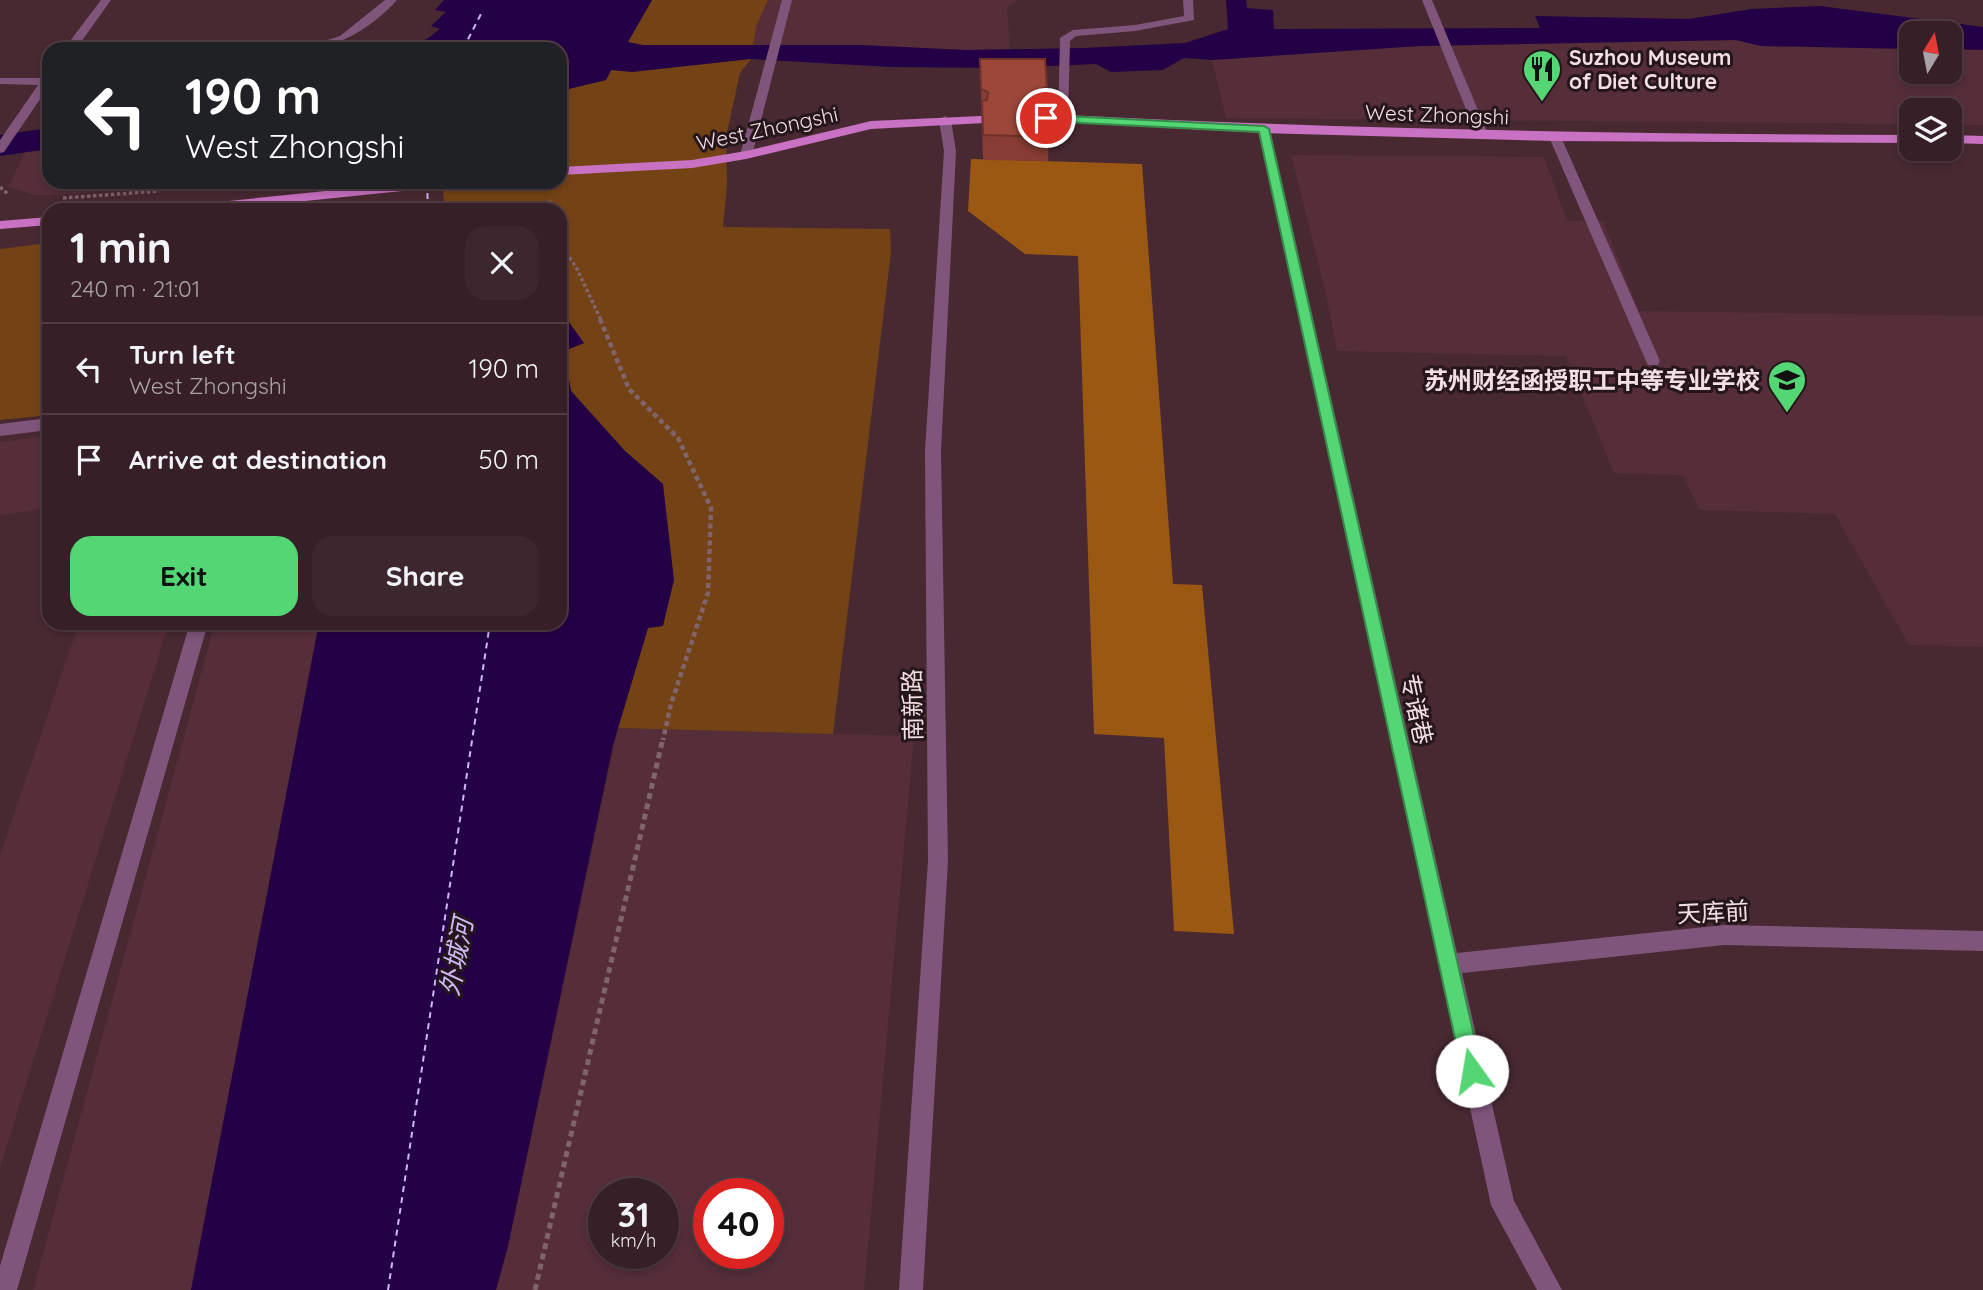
<!DOCTYPE html>
<meta charset="utf-8">
<style>
:root{--surface:#361f26;--page:#3d272e;--text:#f1f3f6;--muted:#aaa2a7;--line:#503d43;--accent:#53d673}
body{margin:0;font-family:Quicksand,"Noto Sans SC",sans-serif;background:var(--page);color:var(--text);height:100vh;display:flex;flex-direction:column;font-size:26px;white-space:nowrap}
*{box-sizing:border-box;margin:0}
p{font-size:23px;color:var(--muted)}
.icon{flex:none;width:38px;height:38px;fill:none;stroke:currentColor;stroke-width:2;stroke-linecap:round;stroke-linejoin:round}
.map{position:relative;flex:1;overflow:hidden}
.panel{position:absolute;left:42px;top:203px;width:525px;height:427px;display:flex;flex-direction:column;background:var(--surface);border-radius:21px;box-shadow:0 4px 10px #0003,0 0 0 2px var(--line)}
.panel>*{flex:none}
.top-card{position:absolute;left:42px;top:42px;width:525px;height:147px;border-radius:21px;box-shadow:0 4px 10px #0003,0 0 0 2px var(--line);background:#202124;color:#fff;overflow:hidden}
.needle{width:46px;rotate:10deg}
.controls{position:absolute;left:1899px;top:21px;display:grid;gap:14px}
.controls a{display:grid;place-items:center;width:63px;height:63px;border-radius:14px;background:var(--surface);box-shadow:0 4px 10px #0003,0 0 0 2px var(--line);font-size:35px}
.speed{position:absolute;left:588px;top:1178px;display:flex;gap:14px;font-size:35px;font-weight:700;text-align:center}
.speed>*{display:grid;place-content:center;width:91px;height:91px;border-radius:50%;background:var(--surface);box-shadow:0 4px 10px #0003,0 0 0 2px var(--line);line-height:1}
.speed small{font-size:18px;font-weight:400}
.speed .limit{border:10px solid #d22;background:#fff;color:#111}
.pin{position:absolute;display:grid;place-items:center;width:60px;height:60px;color:#fff;margin:-30px;border:4px solid #fff;border-radius:50%;box-shadow:0 2px 7px #0007}
.me{position:absolute;width:77px;margin:-38px;rotate:347deg;stroke-linejoin:round;filter:drop-shadow(0 0 5px #0008)}
.turn{display:flex;align-items:center;gap:24px;height:147px;padding:0 28px;font-size:32px}
.turn .icon{width:91px;height:91px;stroke-width:2.5}
.turn b{display:block;font-size:49px;line-height:60px}
.round{display:grid;place-items:center;flex:none;width:74px;height:74px;border-radius:21px;background:var(--page)}
.summary{display:flex;align-items:center;justify-content:space-between;height:119px;padding:0 28px}
h1{font-size:42px;font-weight:800;line-height:52px}
.cta{display:flex;gap:14px;margin-top:auto;padding:14px 28px}
.cta a{flex:1;height:80px;border-radius:21px;background:var(--accent);color:#111;font-size:28px;font-weight:800;line-height:80px;text-align:center}
.cta a+a{background:var(--page);color:var(--text)}
ul{padding:0;list-style:none}
li{display:flex;align-items:center;gap:21px;height:91px;padding:0 28px;border-top:2px solid var(--line)}
li div{flex:1}
li b{display:block;font-size:26px}
li em{font-style:normal}
.map>svg:first-child{display:block}
</style>
<div class="map">
<svg width="1983" height="1290" viewBox="0 0 1983 1290">
<rect width="100%" height="100%" fill="#482932"/>
<path fill="#552e3a" fill-rule="evenodd" d="M 768,0 L 1017,0 L 1007,7 L 1010,50 L 965,50 L 861,45 L 751,45 L 756,27 Z
M 1736,40 L 1761,46 L 1911,49 L 1911,72 L 1950,72 L 1950,49 L 1983,50 L 1983,125 L 1950,125 L 1950,110 L 1911,110 L 1911,124 L 1226,118 L 1212,60 L 1420,46 Z
M 49,149 L 49,182 L 201,182 L 59,195 L 34,195 L 8,187 L 25,152 Z
M 1291,155 L 1544,157 L 1567,221 L 1603,221 L 1639,311 L 1983,316 L 1983,647 L 1909,645 L 1835,514 L 1700,510 L 1682,475 L 1614,473 L 1566,356 L 1337,351 L 1326,295 Z
M 49,436 L 49,508 L 0,515 L 0,442 Z
M 79,623 L 169,623 L 0,1168 L 0,855 Z
M 215,623 L 319,623 L 191,1290 L 33,1290 Z
M 618,728 L 914,736 L 864,1290 L 496,1290 L 508,1246 ZM 604,1194 L 663,1194 L 663,1253 L 604,1253 ZM 709,1194 L 768,1194 L 768,1253 L 709,1253 Z"/>
<path fill="#744315" d="M 652,0 L 768,0 L 756,27 L 751,59 L 740,73 L 726,137 L 727,184 L 723,227 L 890,229 L 891,252 L 833,734 L 618,728 L 648,628 L 663,484 L 625,451 L 571,391 L 564,351 L 584,343 L 560,310 L 560,210 L 442,210 L 438,182 L 560,182 L 560,91 L 606,80 Z
M 49,243 L 49,415 L 0,420 L 0,249 Z"/>
<path fill="#9b5812" d="M 971,159 L 1142,164 L 1173,584 L 1202,585 L 1234,934 L 1174,931 L 1164,738 L 1094,734 L 1078,256 L 1025,254 L 968,211 Z"/>
<path fill="#240046" d="M 444,0 L 652,0 L 628,42 L 643,45 L 861,45 L 965,50 L 1083,48 L 1185,43 L 1228,29 L 1226,0 L 1246,0 L 1247,8 L 1273,10 L 1274,29 L 1540,28 L 1535,16 L 1689,19 L 1751,9 L 1820,6 L 1983,27 L 1983,50 L 1950,49 L 1950,33 L 1911,33 L 1911,49 L 1761,46 L 1736,40 L 1420,46 L 1212,60 L 1184,58 L 1163,70 L 1111,72 L 1096,64 L 1003,68 L 891,67 L 751,59 L 632,72 L 611,70 L 606,80 L 560,91 L 560,49 L 396,49 L 427,39 L 440,29 L 431,26 L 446,12 L 435,10 Z
M 49,128 L 49,149 L 0,156 L 0,135 Z
M 560,310 L 584,343 L 564,351 L 571,391 L 625,451 L 663,484 L 674,580 L 663,626 L 648,628 L 613,745 L 508,1246 L 496,1290 L 191,1290 L 319,623 L 560,623 Z"/>
<path fill="#482932" d="M 345,182 L 442,182 L 444,201 L 342,210 Z"/>
<g fill="none" stroke-linecap="round" stroke-linejoin="round">
<path stroke="#ceb8f6" stroke-width="2" stroke-dasharray="6 5" stroke-linecap="butt" d="M 463,49 L 481,14
M 427,182 L 428,210
M 388,1290 L 490,623"/>
<path stroke="#80646c" stroke-width="3.5" stroke-dasharray="3.5 2.5" stroke-linecap="butt" d="M 0,187 L 9,195
M 63,198 L 159,191
M 549,210 L 550,198
M 560,242 L 577,269 L 601,320"/>
<path stroke="#80646c" stroke-width="4.5" stroke-dasharray="5 3.5" stroke-linecap="butt" d="M 600,319 L 629,389 L 678,438 L 711,508 L 708,593 L 671,704 L 663,740"/>
<path stroke="#80646c" stroke-width="5" stroke-dasharray="6 4.5" stroke-linecap="butt" d="M 535,1290 L 663,738"/>
<path fill="#80557b" fill-rule="evenodd" d="M 101,0 L 111,0 L 76,49 L 64,49 Z
M 385,0 L 397,0 C 371,28 339,49 299,49 L 340,36 Z
M 782,0 L 792,0 L 752,155 L 746,159 L 740,155 Z
M 1183,0 L 1193,0 L 1194,20 L 1135,31 L 1076,36 L 1070,41 L 1068,118 L 1058,121 L 1060,38 L 1073,30 L 1135,25 L 1184,16 Z
M 1422,0 L 1432,0 L 1488,134 L 1486,137 L 1476,134 Z
M 49,75 L 49,86 L 4,152 L 0,153 L 0,140 L 38,85 L 0,84 L 0,78 L 43,78 Z
M 945,116 L 951,120 L 956,151 L 941,451 L 948,861 L 923,1290 L 899,1290 L 928,861 L 925,451 L 944,151 L 939,120 Z
M 1264,125 L 1270,129 L 1457,953 L 1724,925 L 1983,931 L 1983,951 L 1724,945 L 1462,973 L 1514,1201 L 1562,1290 L 1537,1290 L 1491,1205 L 1258,129 Z
M 1555,133 L 1561,137 L 1660,361 L 1658,365 L 1648,365 L 1646,361 L 1549,137 Z
M 49,418 L 49,430 L 0,436 L 0,424 Z
M 190,623 L 208,623 L 17,1290 L 0,1290 L 0,1266 Z"/>
<path fill="#c971c2" fill-rule="evenodd" d="M 1046,114 C 1334,129 1622,134 1911,135 L 1911,143 L 1555,141 L 1264,133 L 1042,121 L 1042,115 Z
M 981,116 L 985,117 L 985,123 L 871,129 L 746,159 L 692,168 L 560,175 L 560,167 L 692,160 L 746,151 L 871,121 Z
M 1950,135 L 1983,136 L 1983,144 L 1950,143 Z
M 414,182 L 457,182 L 451,186 L 218,210 L 173,210 L 179,206 Z
M 49,217 L 49,225 L 0,229 L 0,221 Z"/>
</g>
<path fill="#873d33" d="M 980,59 L 1046,99 L 1049,137 L 1048,161 L 983,160 Z"/>
<path fill="#6e3229" d="M 1047,87 L 1046,111 L 1040,113 L 1041,89 Z"/>
<path fill="#9d473b" stroke="#6e3229" stroke-width="2" d="M 980,59 L 1045,59 L 1047,87 L 1041,89 L 1040,96 L 1047,99 L 1049,137 L 983,135 L 982,101 L 987,100 L 988,92 L 981,89 Z"/>
<path fill="#53d673" stroke="#368b4b" stroke-width="2" d="M 1046,115 L 1264,126 L 1269,129 L 1482,1071 L 1479,1078 L 1472,1081 L 1465,1078 L 1462,1071 L 1259,132 L 1042,121 L 1042,116 Z"/>
<defs>
<symbol id="restaurant-pin" viewBox="-11 -11 22 30"><path d="M0 17L-7.5 6A9.5 9.5 0 1 1 7.5 6Z" fill="#53d673" stroke="#25161b"/><path d="M-5-6h1v4h1v-4h1v4h1v-4h1v5L-1.5 .5V6h-2V.5L-5-1ZM5-6V6H3V1.5H1.5Q1.5-4 5-6Z" fill="#111"/></symbol>
<symbol id="university-pin" viewBox="-11 -11 22 30"><path d="M0 17L-7.5 6A9.5 9.5 0 1 1 7.5 6Z" fill="#53d673" stroke="#25161b"/><path d="M0-5L7-2L0 1L-7-2ZM-4 1L0 2.5L4 1V4Q0 6-4 4Z" fill="#111"/></symbol>
</defs>
<g fill-rule="evenodd">
<use href="#restaurant-pin" x="1520" y="47" width="44" height="60"/>
<use href="#university-pin" x="1765" y="358" width="44" height="60"/>
</g>
<g text-anchor="middle" dominant-baseline="central" stroke-width="6" stroke-linejoin="round" paint-order="stroke">
<g font-size="21" font-weight="bold" fill="#f3dee3" stroke="#25161b" text-anchor="start">
<text x="1569" y="57">Suzhou Museum<tspan x="1569" dy="24">of Diet Culture</tspan></text>
</g>
<g font-size="21" fill="#f3dee3" stroke="#25161b">
<text transform="translate(1437 114) rotate(2)">West Zhongshi</text>
<text transform="translate(767 128) rotate(-12)">West Zhongshi</text>
</g>
<g font-size="24" font-weight="bold" fill="#f3dee3" stroke="#25161b" text-anchor="end">
<text x="1760" y="380">苏州财经函授职工中等专业学校</text>
</g>
<g font-size="24" fill="#f3dee3" stroke="#25161b">
<text transform="translate(912 705) rotate(-91)">南新路</text>
<text transform="translate(1417 709) rotate(78)">专诸巷</text>
<text transform="translate(1713 912) rotate(-3)">天库前</text>
</g>
<g font-size="26" font-style="italic" fill="#ceb8f6" stroke="#25161b">
<text transform="translate(456 957) rotate(-79)">外城河</text>
</g>
</g>
</svg>
<div class="controls">
<a><svg class="needle" viewBox="-14 -14 28 28"><path d="M0-13l5 13h-10z" fill="#e53935"/><path d="M0 13l5-13h-10z" fill="#aaa2a7"/></svg></a>
<a><svg class="icon" aria-label="layers" viewBox="0 0 24 24"><path d="M12 4l9 5-9 5-9-5zM3 14l9 5 9-5"/></svg></a>
</div>
<div class="speed"><div>31<small>km/h</small></div><div class="limit">40</div></div>
<div class="pin" style="left:1046px;top:118px;background:#d93025"><svg class="icon" aria-label="arrive" viewBox="0 0 24 24"><path d="M6 21V4h12l-3 4 3 4H6"/></svg></div>
<svg class="me" style="left:1472px;top:1071px" viewBox="-20 -20 40 40"><circle r="19" fill="#fff"/><path d="M0-13L10 11 0 6-10 11z" fill="#53d673"/></svg>
<div class="top-card">
<div class="turn"><svg class="icon" aria-label="left" viewBox="0 0 24 24"><path d="M17 20v-9H6M10 6l-5 5 5 5"/></svg><div><b>190 m</b>West Zhongshi</div></div>
</div>
<section class="panel">
<div class="summary"><div><h1>1 min</h1><p>240 m · 21:01</p></div><a class="round"><svg class="icon" aria-label="close" viewBox="0 0 24 24"><path d="M6 6l12 12M18 6L6 18"/></svg></a></div>
<ul>
<li><svg class="icon" aria-label="left" viewBox="0 0 24 24"><path d="M17 20v-9H6M10 6l-5 5 5 5"/></svg><div><b>Turn left</b><p>West Zhongshi</p></div><em>190 m</em></li>
<li><svg class="icon" aria-label="arrive" viewBox="0 0 24 24"><path d="M6 21V4h12l-3 4 3 4H6"/></svg><div><b>Arrive at destination</b></div><em>50 m</em></li>
</ul>
<div class="cta"><a>Exit</a><a>Share</a></div>
</section>
</div>
